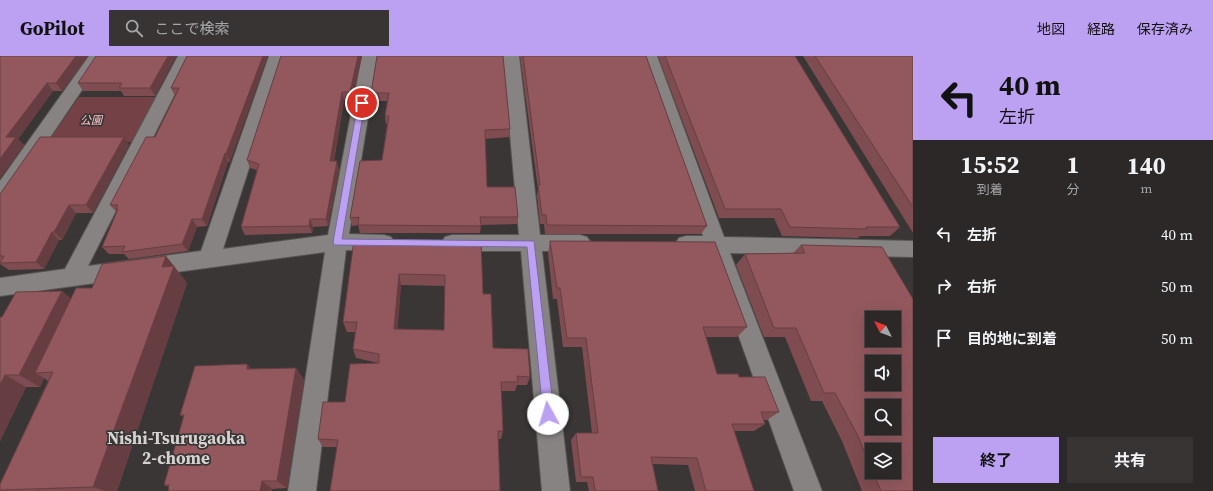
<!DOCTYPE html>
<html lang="ja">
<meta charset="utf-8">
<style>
:root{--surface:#2c2828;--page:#383434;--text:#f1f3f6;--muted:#a6a6a8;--line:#484445;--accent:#bca0f2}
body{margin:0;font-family:"Source Serif 4","Noto Sans JP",serif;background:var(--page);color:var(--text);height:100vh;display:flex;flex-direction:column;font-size:15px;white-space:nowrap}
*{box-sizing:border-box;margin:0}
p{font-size:13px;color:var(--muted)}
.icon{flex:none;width:22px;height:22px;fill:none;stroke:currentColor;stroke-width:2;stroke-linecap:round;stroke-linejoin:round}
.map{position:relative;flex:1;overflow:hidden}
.panel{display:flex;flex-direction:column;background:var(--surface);width:300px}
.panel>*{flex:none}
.banner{background:#bca0f2;color:#111;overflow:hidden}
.needle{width:26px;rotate:312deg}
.controls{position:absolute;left:865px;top:255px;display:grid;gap:8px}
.controls a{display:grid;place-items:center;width:36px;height:36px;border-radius:0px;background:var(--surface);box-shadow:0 4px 16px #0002,0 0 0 1px var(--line);font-size:20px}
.pin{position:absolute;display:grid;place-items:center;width:34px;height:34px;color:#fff;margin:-17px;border:2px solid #fff;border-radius:50%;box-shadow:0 1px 4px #0007}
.me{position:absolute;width:44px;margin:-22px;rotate:354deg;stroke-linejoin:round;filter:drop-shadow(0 0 3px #0008)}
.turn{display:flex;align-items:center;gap:14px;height:84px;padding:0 20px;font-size:18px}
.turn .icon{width:52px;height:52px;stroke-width:2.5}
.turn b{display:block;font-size:28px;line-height:34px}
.eta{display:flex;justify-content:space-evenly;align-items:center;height:68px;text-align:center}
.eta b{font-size:24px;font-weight:700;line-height:28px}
.primary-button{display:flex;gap:8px;margin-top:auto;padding:8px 20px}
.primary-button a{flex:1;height:46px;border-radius:0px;background:var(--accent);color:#111;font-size:16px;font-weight:700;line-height:46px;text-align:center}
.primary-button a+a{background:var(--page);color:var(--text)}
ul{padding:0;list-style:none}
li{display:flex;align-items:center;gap:12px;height:52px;padding:0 20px}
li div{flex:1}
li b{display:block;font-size:15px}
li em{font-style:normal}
header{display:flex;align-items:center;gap:24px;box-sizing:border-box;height:56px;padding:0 20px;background:var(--accent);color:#111}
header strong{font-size:19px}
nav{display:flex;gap:22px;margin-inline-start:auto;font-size:14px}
.search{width:280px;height:36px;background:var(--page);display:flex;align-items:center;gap:10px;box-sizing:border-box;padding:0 14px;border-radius:0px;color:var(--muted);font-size:15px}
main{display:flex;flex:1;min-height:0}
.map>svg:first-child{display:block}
</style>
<header>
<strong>GoPilot</strong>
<div class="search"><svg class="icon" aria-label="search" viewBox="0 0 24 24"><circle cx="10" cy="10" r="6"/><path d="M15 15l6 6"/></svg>ここで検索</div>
<nav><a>地図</a><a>経路</a><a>保存済み</a></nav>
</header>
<main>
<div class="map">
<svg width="913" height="435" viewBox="0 0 913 435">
<rect width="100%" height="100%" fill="#3a3636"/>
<path fill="#744146" d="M 79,41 L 159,41 L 137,86 L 47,87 Z"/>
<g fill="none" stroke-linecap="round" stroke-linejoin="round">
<defs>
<path id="minor" d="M 89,0 L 105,0 L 7,145 L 0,147 L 0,125 Z
M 178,0 L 194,0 L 88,210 L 201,195 L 269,0 L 285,0 L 223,193 L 328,179 L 362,0 L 378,0 L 349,178 L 384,179 L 391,181 L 395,187 L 391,193 L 384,195 L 346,194 L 316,435 L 288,435 L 325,196 L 0,240 L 0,222 L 65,213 Z
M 503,0 L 519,0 L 540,179 L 580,179 L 587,181 L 591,187 L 587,193 L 580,195 L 542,195 L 570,435 L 542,435 L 521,195 L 452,195 L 445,193 L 441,187 L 445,181 L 452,179 L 519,179 Z
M 641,0 L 657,0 L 724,181 L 913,185 L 913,201 L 730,197 L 822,435 L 794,435 L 709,197 L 686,196 L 679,194 L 675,188 L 679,182 L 686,180 L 703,180 Z"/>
</defs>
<use href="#minor" stroke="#585555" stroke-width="2"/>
<use href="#minor" fill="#878383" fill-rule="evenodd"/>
</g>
<path fill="#7e4c51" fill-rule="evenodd" d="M 0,0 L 88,0 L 62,35 L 53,35 L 18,83 L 24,89 L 0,122 Z
M 96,0 L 176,0 L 155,40 L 124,40 L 121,35 L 83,35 L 78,27 Z
M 187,0 L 230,106 L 228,106 L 207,170 L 197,171 L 188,195 L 129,203 L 124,198 L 109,198 L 102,191 L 117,157 L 110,149 L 155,81 L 175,40 L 171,32 Z
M 362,0 L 352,45 L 344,44 L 334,105 L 339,113 L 328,170 L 313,171 L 312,177 L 245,179 L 241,171 L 257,114 L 250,112 L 247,104 Z
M 377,0 L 510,73 L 509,81 L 485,83 L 487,131 L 518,161 L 517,168 L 481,169 L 480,177 L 360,177 L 358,169 L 352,170 L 350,162 L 382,104 L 387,68 L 386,68 L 385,60 L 387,45 L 372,45 L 371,37 Z
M 520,0 L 646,0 L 707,170 L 701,178 L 545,178 L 544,168 L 540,168 L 537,139 L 538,133 Z
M 658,0 L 795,0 L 900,171 L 890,180 L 860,180 L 858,182 L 782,180 L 774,162 L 719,162 Z
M 803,0 L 913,0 L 913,177 Z
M 129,89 L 93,157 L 76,157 L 62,184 L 59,184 L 44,213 L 9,214 L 0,208 L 0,138 Z
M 354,184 L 481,185 L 483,238 L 493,292 L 530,321 L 527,329 L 517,329 L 515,335 L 501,335 L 503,375 L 501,383 L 337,391 L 323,391 L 318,383 L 345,346 L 378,307 L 356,302 L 353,293 L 355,276 L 347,276 L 343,266 ZM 401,229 L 445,230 L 444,274 L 397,273 Z
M 550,185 L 747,271 L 737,281 L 706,281 L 717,318 L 739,321 L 779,356 L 767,364 L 764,364 L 765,368 L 754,375 L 734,375 L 754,435 L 695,435 L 688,409 L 653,408 L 658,435 L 589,435 L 587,426 L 576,426 L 571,384 L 576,377 L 592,377 L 582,291 L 563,291 L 557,243 L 553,243 L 548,197 Z
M 801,189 L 913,435 L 862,435 L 842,385 L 822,345 L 811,345 L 785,281 L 764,281 L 736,209 L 745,198 L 793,197 ZM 872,394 L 894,416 L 872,416 Z
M 166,200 L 187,227 L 117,435 L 0,435 L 0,428 L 48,325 L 44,322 L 40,331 L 26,331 L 0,385 L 2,261 L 62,235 L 71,243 L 92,232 Z
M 296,312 L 304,324 L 287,432 L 272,433 L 169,431 L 164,429 L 184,361 L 180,359 L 251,313 Z"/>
<path fill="#663e42" d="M 76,0 L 88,0 L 62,35 L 56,27 Z
M 168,0 L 176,0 L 155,40 L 150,32 Z
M 263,0 L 268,0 L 230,106 L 226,98 Z
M 358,0 L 362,0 L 352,45 L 350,36 Z
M 47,27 L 53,35 L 18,83 L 24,89 L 0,122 L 0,103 L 6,81 Z
M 342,36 L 344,44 L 332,113 L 330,105 Z
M 124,81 L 129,89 L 93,157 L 86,149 Z
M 225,97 L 228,106 L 207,170 L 202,163 Z
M 337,105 L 339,113 L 328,170 L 326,163 Z
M 69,149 L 76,157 L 62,184 L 54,176 Z
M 192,163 L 197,171 L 188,195 L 182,188 Z
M 310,163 L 313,171 L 312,177 L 309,170 Z
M 52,176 L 59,184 L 44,213 L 36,206 Z
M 166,200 L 187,227 L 117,435 L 105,435 L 93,431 L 162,211 Z
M 399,218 L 401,229 L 397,283 L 394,273 Z
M 62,235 L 79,249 L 35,317 L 44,322 L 40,331 L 19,319 Z
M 247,308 L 257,320 L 247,313 Z
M 296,312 L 304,324 L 287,432 L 277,425 Z
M 5,319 L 26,331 L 0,385 L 0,329 Z
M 262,425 L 272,433 L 272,435 L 260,435 Z"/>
<path fill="#92585e" stroke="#663e42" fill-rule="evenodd" d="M 0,0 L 76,0 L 56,27 L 47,27 L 6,81 L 16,81 L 0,103 Z
M 96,0 L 168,0 L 150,32 L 119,32 L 122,27 L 78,27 Z
M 187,0 L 263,0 L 226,98 L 225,97 L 202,163 L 192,163 L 182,188 L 122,196 L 125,190 L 102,191 L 118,153 L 116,153 L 118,149 L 110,149 L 146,81 L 155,81 L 179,32 L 171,32 Z
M 281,0 L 358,0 L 350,36 L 342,36 L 330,105 L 337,105 L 326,163 L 310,163 L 309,170 L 241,171 L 259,108 L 247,104 Z
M 377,0 L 503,0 L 510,73 L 485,74 L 487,131 L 515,131 L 518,161 L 480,161 L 481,170 L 358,169 L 359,161 L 350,162 L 360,105 L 382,104 L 389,60 L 385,60 L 389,37 L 371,37 Z
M 523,0 L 646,0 L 707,170 L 547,169 L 546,159 L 542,159 L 538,129 L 540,129 Z
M 665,0 L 795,0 L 900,171 L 866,171 L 867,173 L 790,171 L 781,153 L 725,153 Z
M 815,0 L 913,0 L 913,151 Z
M 40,81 L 124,81 L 86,149 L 69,149 L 54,176 L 52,176 L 36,206 L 0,207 L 4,200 L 0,200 L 0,138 Z
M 354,184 L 481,185 L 483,238 L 491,238 L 493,292 L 528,293 L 530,321 L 517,320 L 518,326 L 501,326 L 503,375 L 498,375 L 500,435 L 330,435 L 338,384 L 318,383 L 323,346 L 345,346 L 350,308 L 379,307 L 379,298 L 353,293 L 357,266 L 343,266 ZM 399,218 L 445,219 L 444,274 L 394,273 Z
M 550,185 L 715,186 L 747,271 L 703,271 L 717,318 L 738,318 L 739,321 L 765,321 L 779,356 L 761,356 L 765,368 L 732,368 L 754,435 L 706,435 L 697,402 L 651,401 L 658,435 L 595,435 L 593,421 L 581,421 L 576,377 L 598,377 L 586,282 L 567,282 L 560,232 L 557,232 Z
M 801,189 L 882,191 L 913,243 L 913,435 L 881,435 L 873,416 L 894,416 L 894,394 L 872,394 L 872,414 L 857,378 L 835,337 L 824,337 L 796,272 L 774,272 L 745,198 L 805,197 ZM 872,262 L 894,262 L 894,284 L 872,284 ZM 872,306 L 894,306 L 894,328 L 872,328 ZM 872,350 L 894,350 L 894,372 L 872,372 Z
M 166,200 L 162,211 L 174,210 L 93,431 L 0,434 L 0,428 L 53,316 L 35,317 L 76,232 L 92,232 L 102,208 Z
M 62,235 L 19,319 L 5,319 L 0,329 L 0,261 L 2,261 L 16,236 Z
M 247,308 L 247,313 L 296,312 L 277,425 L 262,425 L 260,435 L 168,435 L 169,429 L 164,429 L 184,359 L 180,359 L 195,310 Z"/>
<path fill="#bca0f2" stroke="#7a689d" d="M 362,44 L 365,47 L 342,183 L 534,185 L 554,358 L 552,361 L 548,363 L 545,361 L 543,358 L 527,191 L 334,189 L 333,186 L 358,47 Z"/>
<g text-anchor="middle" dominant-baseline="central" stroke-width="3.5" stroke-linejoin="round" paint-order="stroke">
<g font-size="11" font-style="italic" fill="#fdc5c9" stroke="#3a3636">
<text x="91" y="64">公園</text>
</g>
<g font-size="17" font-weight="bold" fill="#d6d2d2" stroke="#3a3636">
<text x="176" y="382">Nishi-Tsurugaoka<tspan x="176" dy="20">2-chome</tspan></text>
</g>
</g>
</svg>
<div class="controls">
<a><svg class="needle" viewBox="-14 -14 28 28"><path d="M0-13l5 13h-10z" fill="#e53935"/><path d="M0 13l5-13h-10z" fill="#a6a6a8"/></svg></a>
<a><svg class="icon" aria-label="sound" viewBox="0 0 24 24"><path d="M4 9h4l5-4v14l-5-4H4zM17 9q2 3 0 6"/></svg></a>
<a><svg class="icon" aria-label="search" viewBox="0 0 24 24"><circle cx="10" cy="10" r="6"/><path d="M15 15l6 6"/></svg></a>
<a><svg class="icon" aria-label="layers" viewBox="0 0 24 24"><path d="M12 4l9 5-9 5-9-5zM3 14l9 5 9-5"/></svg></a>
</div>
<div class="pin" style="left:362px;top:47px;background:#d93025"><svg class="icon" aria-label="arrive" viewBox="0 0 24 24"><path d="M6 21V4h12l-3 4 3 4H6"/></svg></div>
<svg class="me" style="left:548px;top:358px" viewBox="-20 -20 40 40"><circle r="19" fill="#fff"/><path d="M0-13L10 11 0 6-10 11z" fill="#bca0f2"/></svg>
</div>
<section class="panel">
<div class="banner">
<div class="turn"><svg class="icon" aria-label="left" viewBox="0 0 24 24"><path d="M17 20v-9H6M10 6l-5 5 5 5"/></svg><div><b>40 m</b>左折</div></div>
</div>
<div class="eta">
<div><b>15:52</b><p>到着</p></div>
<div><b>1</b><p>分</p></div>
<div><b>140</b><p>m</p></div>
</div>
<ul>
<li><svg class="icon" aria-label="left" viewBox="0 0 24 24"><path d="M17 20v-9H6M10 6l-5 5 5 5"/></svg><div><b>左折</b></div><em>40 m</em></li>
<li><svg class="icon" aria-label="right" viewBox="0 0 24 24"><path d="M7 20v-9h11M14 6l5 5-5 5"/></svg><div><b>右折</b></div><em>50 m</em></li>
<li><svg class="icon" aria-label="arrive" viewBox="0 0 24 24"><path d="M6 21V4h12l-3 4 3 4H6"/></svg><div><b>目的地に到着</b></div><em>50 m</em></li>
</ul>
<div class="primary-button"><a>終了</a><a>共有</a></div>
</section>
</main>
